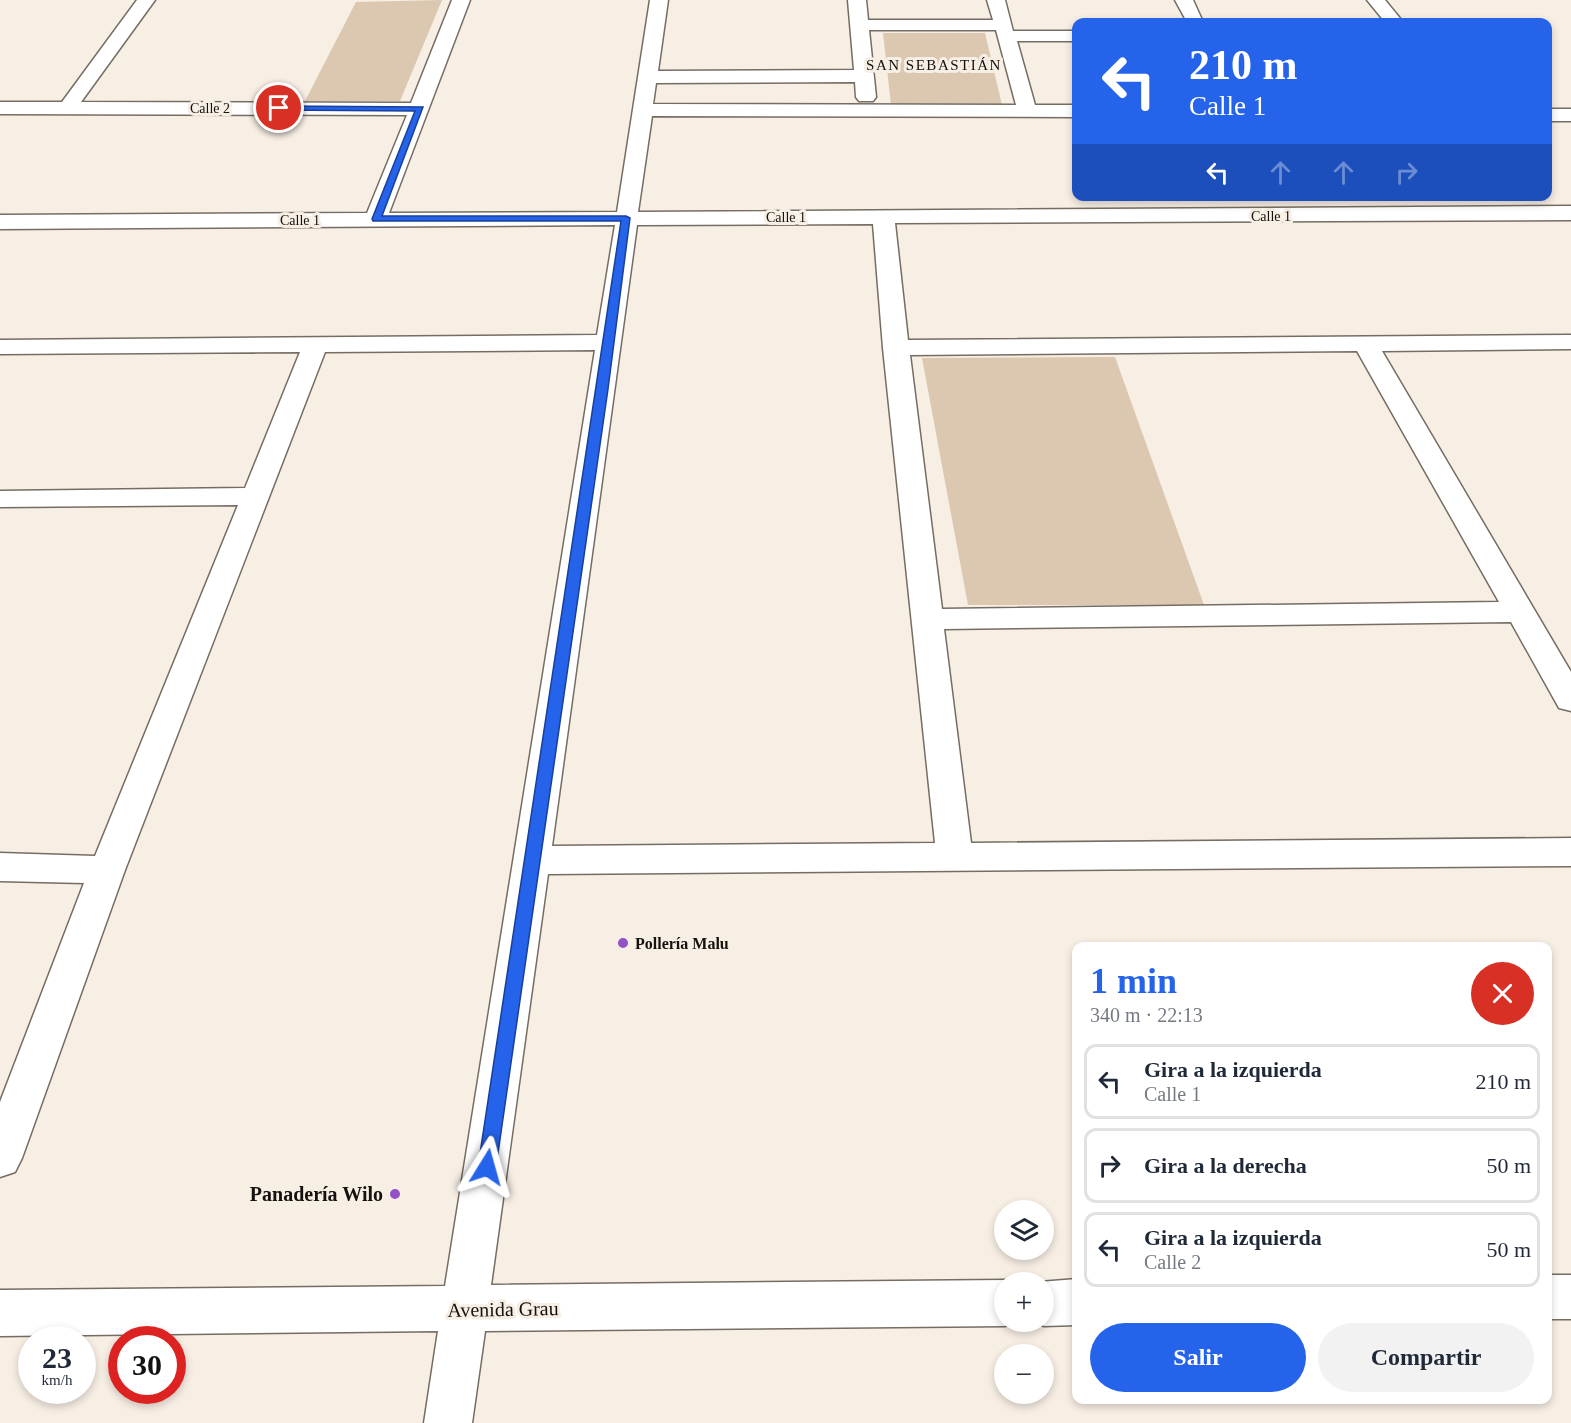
<!DOCTYPE html>
<html lang="es">
<meta charset="utf-8">
<style>
:root{--surface:#fff;--page:#f2f2f3;--text:#1f2937;--muted:#747a83;--line:#e0e1e3;--accent:#2563eb}
body{margin:0;font-family:Georgia,serif;background:var(--page);color:var(--text);height:100vh;display:flex;flex-direction:column;font-size:22px;white-space:nowrap}
*{box-sizing:border-box;margin:0}
p{font-size:20px;color:var(--muted)}
.icon{flex:none;width:33px;height:33px;fill:none;stroke:currentColor;stroke-width:2;stroke-linecap:round;stroke-linejoin:round}
.map{position:relative;flex:1;overflow:hidden}
.sheet{position:absolute;left:1072px;top:942px;width:480px;height:462px;display:flex;flex-direction:column;background:var(--surface);border-radius:12px;box-shadow:0 3px 9px #0003}
.sheet>*{flex:none}
.hud{position:absolute;left:1072px;top:18px;width:480px;height:183px;border-radius:12px;box-shadow:0 3px 9px #0003;background:#2563eb;color:#fff;overflow:hidden}
.tools{position:absolute;left:994px;top:1200px;display:grid;gap:12px}
.tools a{display:grid;place-items:center;width:60px;height:60px;border-radius:50%;background:var(--surface);box-shadow:0 3px 9px #0003;font-size:30px}
.speed{position:absolute;left:18px;top:1326px;display:flex;gap:12px;font-size:30px;font-weight:700;text-align:center}
.speed>*{display:grid;place-content:center;width:78px;height:78px;border-radius:50%;background:var(--surface);box-shadow:0 3px 9px #0003;line-height:1}
.speed small{font-size:15px;font-weight:400}
.speed .limit{border:9px solid #d22;background:#fff;color:#111}
.pin{position:absolute;display:grid;place-items:center;width:51px;height:51px;color:#fff;margin:-26px;border:3px solid #fff;border-radius:50%;box-shadow:0 2px 6px #0007}
.me{position:absolute;width:66px;margin:-33px;rotate:8deg;stroke-linejoin:round;filter:drop-shadow(0 0 4px #0008)}
.turn{display:flex;align-items:center;gap:21px;height:126px;padding:0 18px;font-size:27px}
.turn .icon{width:78px;height:78px;stroke-width:2.5}
.turn b{display:block;font-size:42px;line-height:51px}
.lanes{display:flex;align-items:center;height:57px;padding:0 18px;background:#0003;justify-content:center;gap:30px;direction:ltr}
.lanes .off{opacity:.35}
.round{display:grid;place-items:center;flex:none;width:63px;height:63px;border-radius:32px;background:var(--page)}
.head{display:flex;align-items:center;justify-content:space-between;height:102px;padding:0 18px}
h1{font-size:36px;font-weight:700;line-height:45px;color:var(--accent)}
.primary-button{display:flex;gap:12px;margin-top:auto;padding:12px 18px}
.primary-button a{flex:1;height:69px;border-radius:36px;background:var(--accent);color:#fff;font-size:24px;font-weight:700;line-height:69px;text-align:center}
.primary-button a+a{background:var(--page);color:var(--text)}
ul{padding:0;list-style:none}
li{display:flex;align-items:center;gap:18px;height:75px;margin:0 12px 9px;padding:0 6px;border:3px solid var(--line);border-radius:12px}
li div{flex:1}
li b{display:block;font-size:22px}
li em{font-style:normal}
.map>svg:first-child{display:block}
</style>
<div class="map">
<svg width="1571" height="1423" viewBox="0 0 1571 1423">
<rect width="100%" height="100%" fill="#f7eee4"/>
<path fill="#dcc7b0" d="M 442,0 L 400,101 L 305,101 L 356,2 Z
M 883,33 L 985,33 L 1002,105 L 891,105 Z
M 1115,357 L 1204,605 L 968,605 L 922,358 Z"/>
<g fill="none" stroke-linecap="round" stroke-linejoin="round">
<defs>
<path id="street" d="M 137,0 L 155,0 L 81,102 L 411,103 L 452,0 L 470,0 L 389,213 L 617,212 L 650,0 L 668,0 L 658,71 L 854,70 L 848,0 L 866,0 L 868,20 L 993,20 L 987,0 L 1005,0 L 1013,31 L 1077,31 L 1077,41 L 1017,41 L 1035,105 L 1077,105 L 1077,117 L 652,116 L 638,212 L 1571,206 L 1571,220 L 895,223 L 908,340 L 1571,335 L 1571,349 L 1382,351 L 1571,672 L 1571,711 L 1559,708 L 1511,622 L 944,629 L 971,843 L 1571,838 L 1571,866 L 548,874 L 491,1285 L 1005,1280 L 1010,1282 L 1005,1282 L 1005,1322 L 1015,1322 L 1005,1326 L 485,1331 L 472,1423 L 424,1423 L 438,1331 L 0,1336 L 0,1290 L 445,1286 L 595,350 L 325,352 L 125,870 L 22,1158 L 15,1172 L 0,1177 L 0,1102 L 84,883 L 0,881 L 0,853 L 95,856 L 238,505 L 0,507 L 0,491 L 245,488 L 300,352 L 0,354 L 0,340 L 597,335 L 615,225 L 0,229 L 0,215 L 367,213 L 407,115 L 0,114 L 0,102 L 62,102 ZM 869,30 L 996,30 L 1016,105 L 653,104 L 656,83 L 855,82 L 856,97 L 859,101 L 873,101 L 876,97 ZM 873,224 L 883,348 L 935,843 L 552,846 L 637,225 ZM 1357,351 L 1499,602 L 942,609 L 910,355 Z
M 1175,0 L 1193,0 L 1203,22 L 1187,22 Z
M 1367,0 L 1385,0 L 1403,22 L 1385,22 Z
M 1548,109 L 1571,109 L 1571,121 L 1548,121 Z
M 1548,1275 L 1571,1275 L 1571,1319 L 1548,1319 Z
M 1077,1279 L 1077,1325 L 1044,1326 L 1034,1322 L 1044,1322 L 1044,1282 L 1039,1282 Z"/>
</defs>
<use href="#street" stroke="#756d64" stroke-width="3"/>
<use href="#street" fill="#fff" fill-rule="evenodd"/>
</g>
<path fill="#2563eb" stroke="#184099" stroke-width="1.5" d="M 279,106 L 423,107 L 382,216 L 626,216 L 630,218 L 608,389 L 496,1167 L 493,1173 L 487,1175 L 480,1173 L 478,1167 L 621,221 L 373,221 L 372,219 L 415,111 L 276,110 L 276,107 Z"/>
<g fill="#9351c6" stroke="#f7eee4" stroke-width="2">
<circle cx="623" cy="943" r="6"/>
<circle cx="395" cy="1194" r="6"/>
</g>
<g text-anchor="middle" dominant-baseline="central" stroke-width="6" stroke-linejoin="round" paint-order="stroke">
<g font-size="14" fill="#14110e" stroke="#f7eee4">
<text x="210" y="108">Calle 2</text>
<text x="1271" y="216">Calle 1</text>
<text x="786" y="217">Calle 1</text>
<text x="300" y="220">Calle 1</text>
</g>
<g font-size="15" letter-spacing="1.5" fill="#14110e" stroke="#f7eee4">
<text x="934" y="65">SAN SEBASTIÁN</text>
</g>
<g font-size="16" font-weight="bold" fill="#14110e" stroke="#f7eee4" text-anchor="start">
<text x="635" y="943">Pollería Malu</text>
</g>
<g font-size="20" font-weight="bold" fill="#14110e" stroke="#f7eee4" text-anchor="end">
<text x="383" y="1194">Panadería Wilo</text>
</g>
<g font-size="20" fill="#14110e" stroke="#f7eee4">
<text transform="translate(503 1309) rotate(-1)">Avenida Grau</text>
</g>
</g>
</svg>
<div class="tools">
<a><svg class="icon" aria-label="layers" viewBox="0 0 24 24"><path d="M12 4l9 5-9 5-9-5zM3 14l9 5 9-5"/></svg></a>
<a>+</a>
<a>−</a>
</div>
<div class="speed"><div>23<small>km/h</small></div><div class="limit">30</div></div>
<div class="pin" style="left:279px;top:108px;background:#d93025"><svg class="icon" aria-label="arrive" viewBox="0 0 24 24"><path d="M6 21V4h12l-3 4 3 4H6"/></svg></div>
<svg class="me" style="left:487px;top:1167px" viewBox="-20 -20 40 40"><path d="M0-17L14 15 0 8-14 15z" fill="#2563eb" stroke="#fff" stroke-width="4"/></svg>
<div class="hud">
<div class="turn"><svg class="icon" aria-label="left" viewBox="0 0 24 24"><path d="M17 20v-9H6M10 6l-5 5 5 5"/></svg><div><b>210 m</b>Calle 1</div></div>
<div class="lanes"><svg class="icon" aria-label="left" viewBox="0 0 24 24"><path d="M17 20v-9H6M10 6l-5 5 5 5"/></svg><svg class="icon off" aria-label="ahead" viewBox="0 0 24 24"><path d="M12 20V5M6 11l6-6 6 6"/></svg><svg class="icon off" aria-label="ahead" viewBox="0 0 24 24"><path d="M12 20V5M6 11l6-6 6 6"/></svg><svg class="icon off" aria-label="right" viewBox="0 0 24 24"><path d="M7 20v-9h11M14 6l5 5-5 5"/></svg></div>
</div>
<section class="sheet">
<div class="head"><div><h1>1 min</h1><p>340 m · 22:13</p></div><a class="round" style="background:#d93025;color:#fff"><svg class="icon" aria-label="close" viewBox="0 0 24 24"><path d="M6 6l12 12M18 6L6 18"/></svg></a></div>
<ul>
<li><svg class="icon" aria-label="left" viewBox="0 0 24 24"><path d="M17 20v-9H6M10 6l-5 5 5 5"/></svg><div><b>Gira a la izquierda</b><p>Calle 1</p></div><em>210 m</em></li>
<li><svg class="icon" aria-label="right" viewBox="0 0 24 24"><path d="M7 20v-9h11M14 6l5 5-5 5"/></svg><div><b>Gira a la derecha</b></div><em>50 m</em></li>
<li><svg class="icon" aria-label="left" viewBox="0 0 24 24"><path d="M17 20v-9H6M10 6l-5 5 5 5"/></svg><div><b>Gira a la izquierda</b><p>Calle 2</p></div><em>50 m</em></li>
</ul>
<div class="primary-button"><a>Salir</a><a>Compartir</a></div>
</section>
</div>
